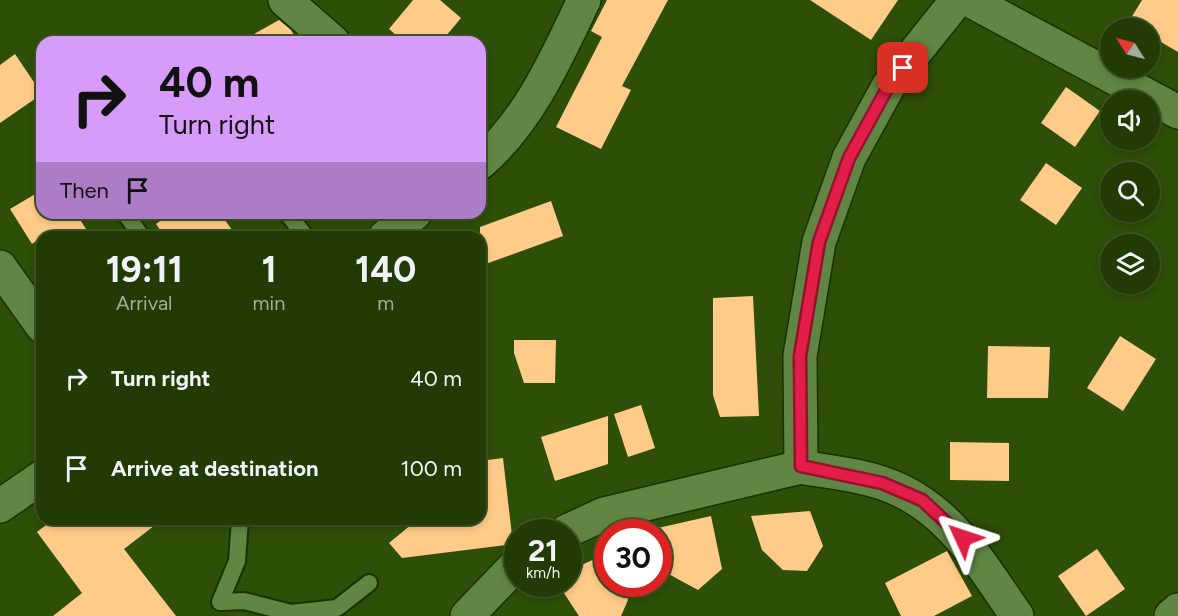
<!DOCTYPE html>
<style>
:root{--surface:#223b05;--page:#2e4613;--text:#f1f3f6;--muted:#a2ad9a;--line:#3f5527}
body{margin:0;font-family:Figtree,sans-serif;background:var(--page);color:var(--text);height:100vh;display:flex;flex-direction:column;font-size:22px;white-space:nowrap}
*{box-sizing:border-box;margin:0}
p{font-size:20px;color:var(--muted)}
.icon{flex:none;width:33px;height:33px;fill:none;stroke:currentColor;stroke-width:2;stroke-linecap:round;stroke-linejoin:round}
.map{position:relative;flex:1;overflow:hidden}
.panel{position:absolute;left:36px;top:231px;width:450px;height:294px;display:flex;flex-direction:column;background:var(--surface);border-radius:18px;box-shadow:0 3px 9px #0003,0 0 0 2px var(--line)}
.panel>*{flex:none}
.guide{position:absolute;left:36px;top:36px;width:450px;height:183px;border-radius:18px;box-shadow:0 3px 9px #0003,0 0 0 2px var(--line);background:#d79bf9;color:#111;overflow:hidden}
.needle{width:39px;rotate:306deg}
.fabs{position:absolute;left:1100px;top:18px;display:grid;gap:12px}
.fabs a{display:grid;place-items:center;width:60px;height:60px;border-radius:50%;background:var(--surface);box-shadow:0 3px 9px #0003,0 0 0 2px var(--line);font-size:30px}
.speed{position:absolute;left:504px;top:519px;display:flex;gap:12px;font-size:30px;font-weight:700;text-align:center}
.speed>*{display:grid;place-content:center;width:78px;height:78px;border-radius:50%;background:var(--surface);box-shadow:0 3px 9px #0003,0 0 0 2px var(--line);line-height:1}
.speed small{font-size:15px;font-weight:400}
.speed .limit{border:9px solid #d22;background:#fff;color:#111}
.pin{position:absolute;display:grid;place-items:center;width:51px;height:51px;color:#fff;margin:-26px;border-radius:12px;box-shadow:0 3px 9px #0006}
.me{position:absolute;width:66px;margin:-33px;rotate:312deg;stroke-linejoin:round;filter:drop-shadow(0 0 4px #0008)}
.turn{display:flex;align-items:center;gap:21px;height:126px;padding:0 24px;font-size:27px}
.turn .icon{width:78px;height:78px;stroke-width:2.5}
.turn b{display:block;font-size:42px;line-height:51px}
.then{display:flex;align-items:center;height:57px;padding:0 24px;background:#0003;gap:12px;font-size:22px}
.eta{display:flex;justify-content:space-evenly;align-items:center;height:102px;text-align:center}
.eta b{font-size:36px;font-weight:700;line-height:42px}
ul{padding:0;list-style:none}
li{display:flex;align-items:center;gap:18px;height:90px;padding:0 24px}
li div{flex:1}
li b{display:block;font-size:22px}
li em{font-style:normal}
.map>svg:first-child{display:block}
</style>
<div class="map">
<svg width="1178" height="616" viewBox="0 0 1178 616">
<rect width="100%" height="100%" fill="#2d4f07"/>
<path fill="#ffcb88" d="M 413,0 L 440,0 L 461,18 L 441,42 L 404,42 L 389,29 Z
M 607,0 L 668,0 L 622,86 L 631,90 L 601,149 L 556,127 L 602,37 L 591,31 Z
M 810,0 L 898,0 L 871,40 Z
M 1142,0 L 1178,0 L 1178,52 L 1149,35 L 1149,28 L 1138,28 L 1128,23 Z
M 279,20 L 291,30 L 298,42 L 240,42 Z
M 15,54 L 42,94 L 0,123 L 0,65 Z
M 1066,87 L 1100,111 L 1075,147 L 1041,123 Z
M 1046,163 L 1082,188 L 1056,225 L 1020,200 Z
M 42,190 L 42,213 L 76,213 L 91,237 L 42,237 L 32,244 L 10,209 Z
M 551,201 L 563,236 L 480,266 L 480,227 Z
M 171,213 L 220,213 L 237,237 L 165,237 L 156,224 Z
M 753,296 L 759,416 L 720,417 L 713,395 L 713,298 Z
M 1120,336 L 1156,359 L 1123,411 L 1087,388 Z
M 514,340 L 556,340 L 555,383 L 524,383 L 514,353 Z
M 988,346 L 1050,347 L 1048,398 L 987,398 Z
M 641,405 L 655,448 L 628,457 L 614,414 Z
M 608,416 L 608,464 L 555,481 L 541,437 Z
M 950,442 L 1009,443 L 1009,481 L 950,480 Z
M 503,458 L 513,544 L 402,558 L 389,543 L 418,519 L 480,519 L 480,461 Z
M 810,511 L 823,546 L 807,571 L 783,570 L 762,550 L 751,516 Z
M 711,516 L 722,569 L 698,590 L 663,571 L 658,558 L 658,528 Z
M 54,519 L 163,519 L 124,549 L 176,616 L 53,616 L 82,593 L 37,532 Z
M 1097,549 L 1125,589 L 1086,616 L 1058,576 Z
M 947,551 L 972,596 L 934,616 L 901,616 L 885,583 Z
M 608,553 L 608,584 L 624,584 L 628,600 L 621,616 L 579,616 L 558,584 L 568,584 L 568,571 Z"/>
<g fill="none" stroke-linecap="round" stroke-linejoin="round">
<defs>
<path id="lane" d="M 125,213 L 142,237
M 287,213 L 306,237
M 240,519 L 237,561 L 220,602 L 244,601 L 291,613 L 337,608 L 369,583"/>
<path id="street" d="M 285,0 L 333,42
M 957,0 L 889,85 L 849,158 L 819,242 L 800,356 L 801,467 C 827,472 856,474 882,483 C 947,504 980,563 1017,616
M 969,0 L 1178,112
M 480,163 C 529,121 557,57 584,0
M 385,237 L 415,213
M 0,267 L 42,326
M 0,506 L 42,477
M 565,532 L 604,514 L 801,467
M 467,616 L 518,563
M 1171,616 L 1178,610"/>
</defs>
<use href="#lane" stroke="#193200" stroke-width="20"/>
<use href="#street" stroke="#193200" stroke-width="36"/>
<use href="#lane" stroke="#618644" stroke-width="16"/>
<use href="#street" stroke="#618644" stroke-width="33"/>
</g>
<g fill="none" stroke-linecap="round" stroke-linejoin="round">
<defs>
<path id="route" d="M 903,68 L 889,85 L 849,158 L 819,242 L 800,356 L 801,466 L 882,483 L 922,500 L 963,538"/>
</defs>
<use href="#route" stroke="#92132f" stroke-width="15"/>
<use href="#route" stroke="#e11d48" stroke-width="10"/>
</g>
</svg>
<div class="fabs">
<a><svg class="needle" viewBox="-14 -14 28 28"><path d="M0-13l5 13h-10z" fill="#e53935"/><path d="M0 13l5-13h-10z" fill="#a2ad9a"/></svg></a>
<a><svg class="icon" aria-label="sound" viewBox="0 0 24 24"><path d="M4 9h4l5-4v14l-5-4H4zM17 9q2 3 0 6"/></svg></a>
<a><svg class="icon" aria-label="search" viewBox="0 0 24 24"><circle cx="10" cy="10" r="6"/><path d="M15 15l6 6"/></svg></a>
<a><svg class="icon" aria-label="layers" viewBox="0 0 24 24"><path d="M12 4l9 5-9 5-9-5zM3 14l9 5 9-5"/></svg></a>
</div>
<div class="speed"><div>21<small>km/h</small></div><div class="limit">30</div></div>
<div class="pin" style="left:903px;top:68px;background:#d93025"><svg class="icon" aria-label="arrive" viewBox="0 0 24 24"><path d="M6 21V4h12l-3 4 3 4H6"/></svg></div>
<svg class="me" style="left:963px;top:538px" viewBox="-20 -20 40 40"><path d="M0-17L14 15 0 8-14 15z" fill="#e11d48" stroke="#fff" stroke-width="4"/></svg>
<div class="guide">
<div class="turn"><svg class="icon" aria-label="right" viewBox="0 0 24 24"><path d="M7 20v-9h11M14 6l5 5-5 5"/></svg><div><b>40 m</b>Turn right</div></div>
<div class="then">Then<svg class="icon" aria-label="arrive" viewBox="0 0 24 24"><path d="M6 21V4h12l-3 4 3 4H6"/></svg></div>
</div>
<section class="panel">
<div class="eta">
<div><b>19:11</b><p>Arrival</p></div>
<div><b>1</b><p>min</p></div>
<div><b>140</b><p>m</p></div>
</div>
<ul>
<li><svg class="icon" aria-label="right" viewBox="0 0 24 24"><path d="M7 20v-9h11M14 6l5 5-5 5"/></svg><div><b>Turn right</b></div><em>40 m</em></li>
<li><svg class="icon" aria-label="arrive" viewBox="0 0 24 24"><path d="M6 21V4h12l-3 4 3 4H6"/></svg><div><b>Arrive at destination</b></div><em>100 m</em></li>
</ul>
</section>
</div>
